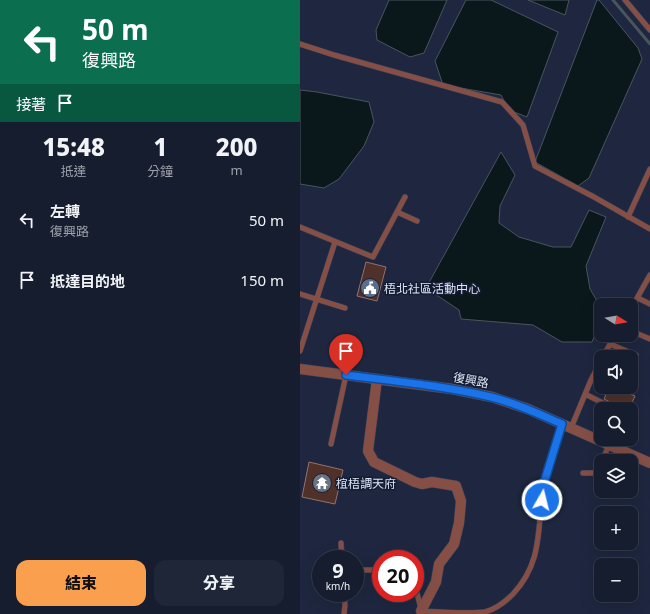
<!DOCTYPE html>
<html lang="zh-TW">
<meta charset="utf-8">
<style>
:root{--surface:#161d2f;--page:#1f2637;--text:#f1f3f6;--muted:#9ea2aa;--line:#353b4b;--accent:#f99f4d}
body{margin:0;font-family:"Noto Sans","Noto Sans TC",sans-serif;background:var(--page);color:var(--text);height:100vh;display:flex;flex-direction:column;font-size:15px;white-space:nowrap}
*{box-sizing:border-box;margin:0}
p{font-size:13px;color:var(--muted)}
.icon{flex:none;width:22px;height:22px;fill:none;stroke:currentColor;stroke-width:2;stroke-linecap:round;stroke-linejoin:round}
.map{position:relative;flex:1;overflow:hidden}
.sheet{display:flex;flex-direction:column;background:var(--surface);width:300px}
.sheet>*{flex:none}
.hud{background:#0b6e4f;color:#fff;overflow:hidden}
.needle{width:26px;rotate:101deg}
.tools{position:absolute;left:294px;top:298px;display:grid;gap:8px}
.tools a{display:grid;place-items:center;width:44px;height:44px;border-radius:8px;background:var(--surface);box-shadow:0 4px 16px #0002,0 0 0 1px var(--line);font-size:20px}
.speed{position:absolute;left:12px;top:550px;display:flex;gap:8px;font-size:20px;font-weight:700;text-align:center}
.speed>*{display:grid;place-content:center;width:52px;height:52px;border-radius:50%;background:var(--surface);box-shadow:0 4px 16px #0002,0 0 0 1px var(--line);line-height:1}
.speed small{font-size:10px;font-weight:400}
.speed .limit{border:6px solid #d22;background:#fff;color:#111}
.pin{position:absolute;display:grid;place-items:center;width:34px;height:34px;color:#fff;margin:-41px -17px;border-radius:50% 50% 50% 0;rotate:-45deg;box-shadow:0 0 4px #0007}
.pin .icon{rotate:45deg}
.me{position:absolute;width:44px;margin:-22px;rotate:8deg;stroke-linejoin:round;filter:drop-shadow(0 0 3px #0008)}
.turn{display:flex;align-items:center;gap:14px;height:84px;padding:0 16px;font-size:18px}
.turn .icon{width:52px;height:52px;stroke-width:2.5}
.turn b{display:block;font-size:28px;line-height:34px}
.then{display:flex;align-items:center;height:38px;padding:0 16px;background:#0003;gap:8px;font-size:15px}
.eta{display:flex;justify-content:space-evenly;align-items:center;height:68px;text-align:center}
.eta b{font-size:24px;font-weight:800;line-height:28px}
.button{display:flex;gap:8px;margin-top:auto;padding:8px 16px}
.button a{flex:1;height:46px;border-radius:12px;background:var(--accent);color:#111;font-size:16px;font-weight:800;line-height:46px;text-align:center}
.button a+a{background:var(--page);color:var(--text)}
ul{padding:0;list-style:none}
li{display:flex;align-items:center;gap:12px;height:60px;padding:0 16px}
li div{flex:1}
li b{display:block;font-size:15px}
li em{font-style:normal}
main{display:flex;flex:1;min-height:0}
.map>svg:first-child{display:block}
</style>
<main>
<section class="sheet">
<div class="hud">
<div class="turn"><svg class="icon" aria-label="left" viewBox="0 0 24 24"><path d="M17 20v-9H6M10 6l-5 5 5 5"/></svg><div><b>50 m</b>復興路</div></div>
<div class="then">接著<svg class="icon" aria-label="arrive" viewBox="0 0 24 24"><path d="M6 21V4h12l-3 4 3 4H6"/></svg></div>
</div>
<div class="eta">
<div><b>15:48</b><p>抵達</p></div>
<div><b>1</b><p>分鐘</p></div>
<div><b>200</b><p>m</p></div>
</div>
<ul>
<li><svg class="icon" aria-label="left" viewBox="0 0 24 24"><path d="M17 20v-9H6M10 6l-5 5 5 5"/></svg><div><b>左轉</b><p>復興路</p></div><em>50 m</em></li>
<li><svg class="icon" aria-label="arrive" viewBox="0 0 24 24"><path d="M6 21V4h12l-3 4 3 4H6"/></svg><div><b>抵達目的地</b></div><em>150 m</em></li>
</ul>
<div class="button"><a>結束</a><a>分享</a></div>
</section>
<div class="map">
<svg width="350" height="614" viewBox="0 0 350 614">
<rect width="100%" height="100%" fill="#1e273f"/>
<path fill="#0a181c" stroke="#49555c" d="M 89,0 L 147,0 L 124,53 L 110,57 L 77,40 L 76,30 Z
M 166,0 L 191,0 L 258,32 L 227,117 L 209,110 L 201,95 L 143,85 L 135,61 Z
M 228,0 L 269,0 L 265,15 Z
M 297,0 L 299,0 L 338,48 L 342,59 L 289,178 L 278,186 L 235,162 Z
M 0,90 L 17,92 L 69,102 L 74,122 L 64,146 L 39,179 L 24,188 L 0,184 Z
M 201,152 L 215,175 L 200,206 L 199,223 L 219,237 L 253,247 L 271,247 L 289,210 L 306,217 L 286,266 L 290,289 L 300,306 L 298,328 L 292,342 L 262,342 L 233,325 L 161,319 L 159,310 L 126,288 Z"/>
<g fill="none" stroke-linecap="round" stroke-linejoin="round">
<path stroke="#49555c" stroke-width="3" d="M 313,0 L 350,44"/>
</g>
<path fill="#4f312a" stroke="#947169" d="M 66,262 L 86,267 L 77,301 L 57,296 Z
M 309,387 L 314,387 L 335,396 L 329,409 L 299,409 L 300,406 L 307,409 L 311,406 L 310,402 L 304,399 Z
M 9,462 L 43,470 L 35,504 L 2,497 Z"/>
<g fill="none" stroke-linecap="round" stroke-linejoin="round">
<defs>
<path id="service" d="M 325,0 L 350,30
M 0,44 L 34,55 L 202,102 L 223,125 L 235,166 L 294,197 L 350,229
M 97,212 L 117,221
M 328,217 L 350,169
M 0,227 L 73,257 L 105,197
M 0,294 L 45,308
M 338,298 L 350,304
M 331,309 L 350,275
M 331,331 L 350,339
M 310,344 L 336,355
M 0,351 L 35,242
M 303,357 L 315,335
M 295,372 L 301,374
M 285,394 L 307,405
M 271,428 L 291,380 L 301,361
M 31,444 L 46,375
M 302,461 L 309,445
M 283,473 L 297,473 L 301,464
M 41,543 L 42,559
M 55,570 L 81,570
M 115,585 L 121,609
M 121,611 C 140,612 167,614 185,612 C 196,609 205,602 213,594 C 238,567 238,541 241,507 C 242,500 242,492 243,486 C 247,465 256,444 262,424
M 44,614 L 45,605 L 44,593"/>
<path id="minor" d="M 77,379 L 68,451 L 74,462 L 115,482 L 122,484 L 132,482 L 156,486 L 161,501 L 159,523 L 154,544 L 139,564 L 136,582 L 121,611"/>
<path id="tertiary" d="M 0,369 L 152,389 L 192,397 L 228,409 L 350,463"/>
</defs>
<use href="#service" stroke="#3c455c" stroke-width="6"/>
<use href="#minor" stroke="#3c455c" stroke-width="11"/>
<use href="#tertiary" stroke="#3c455c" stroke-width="11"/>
<use href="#service" stroke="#854f46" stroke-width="5"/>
<use href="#minor" stroke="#854f46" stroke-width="10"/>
<use href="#tertiary" stroke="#854f46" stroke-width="10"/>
</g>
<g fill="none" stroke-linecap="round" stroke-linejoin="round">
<defs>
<path id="route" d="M 46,375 C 94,381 144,386 191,397 C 216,403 239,414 262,424 L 243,486 L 242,500"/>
</defs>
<use href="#route" stroke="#114b97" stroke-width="10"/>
<use href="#route" stroke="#1a73e8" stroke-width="7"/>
</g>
<defs>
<symbol id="civic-disc" viewBox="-11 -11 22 22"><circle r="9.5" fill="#5c6f8a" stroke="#151d35"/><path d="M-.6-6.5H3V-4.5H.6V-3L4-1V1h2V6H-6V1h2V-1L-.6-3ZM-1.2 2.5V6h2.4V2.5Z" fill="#fff"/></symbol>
<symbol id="temple-disc" viewBox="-11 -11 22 22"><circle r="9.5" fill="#6b7280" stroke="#151d35"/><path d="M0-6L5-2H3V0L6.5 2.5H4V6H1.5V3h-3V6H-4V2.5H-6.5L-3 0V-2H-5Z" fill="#fff"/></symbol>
</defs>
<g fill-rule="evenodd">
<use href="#civic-disc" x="59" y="277" width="22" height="22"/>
<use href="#temple-disc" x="11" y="472" width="22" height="22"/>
</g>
<g text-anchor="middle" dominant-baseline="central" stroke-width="3" stroke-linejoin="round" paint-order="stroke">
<g font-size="12" fill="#dce3f3" stroke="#151d35" text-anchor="start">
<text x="84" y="288">梧北社區活動中心</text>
<text x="36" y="483">椬梧調天府</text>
</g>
<g font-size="12" fill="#dce3f3" stroke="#151d35">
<text transform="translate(171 380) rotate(11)">復興路</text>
</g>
</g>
</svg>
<div class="tools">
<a><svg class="needle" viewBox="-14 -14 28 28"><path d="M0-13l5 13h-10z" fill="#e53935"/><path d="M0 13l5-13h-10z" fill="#9ea2aa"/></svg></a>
<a><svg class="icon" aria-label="sound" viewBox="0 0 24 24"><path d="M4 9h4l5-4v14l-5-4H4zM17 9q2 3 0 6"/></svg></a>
<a><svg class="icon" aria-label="search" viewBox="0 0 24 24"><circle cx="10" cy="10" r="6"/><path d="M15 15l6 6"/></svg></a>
<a><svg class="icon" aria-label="layers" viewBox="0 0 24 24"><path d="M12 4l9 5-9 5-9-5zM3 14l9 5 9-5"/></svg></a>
<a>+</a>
<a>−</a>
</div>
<div class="speed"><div>9<small>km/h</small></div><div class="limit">20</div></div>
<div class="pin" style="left:46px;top:375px;background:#d93025"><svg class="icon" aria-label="arrive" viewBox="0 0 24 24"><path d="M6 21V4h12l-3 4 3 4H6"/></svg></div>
<svg class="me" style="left:242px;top:500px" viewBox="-20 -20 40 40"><circle r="17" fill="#1a73e8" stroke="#fff" stroke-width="3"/><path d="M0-11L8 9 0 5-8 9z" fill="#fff"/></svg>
</div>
</main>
